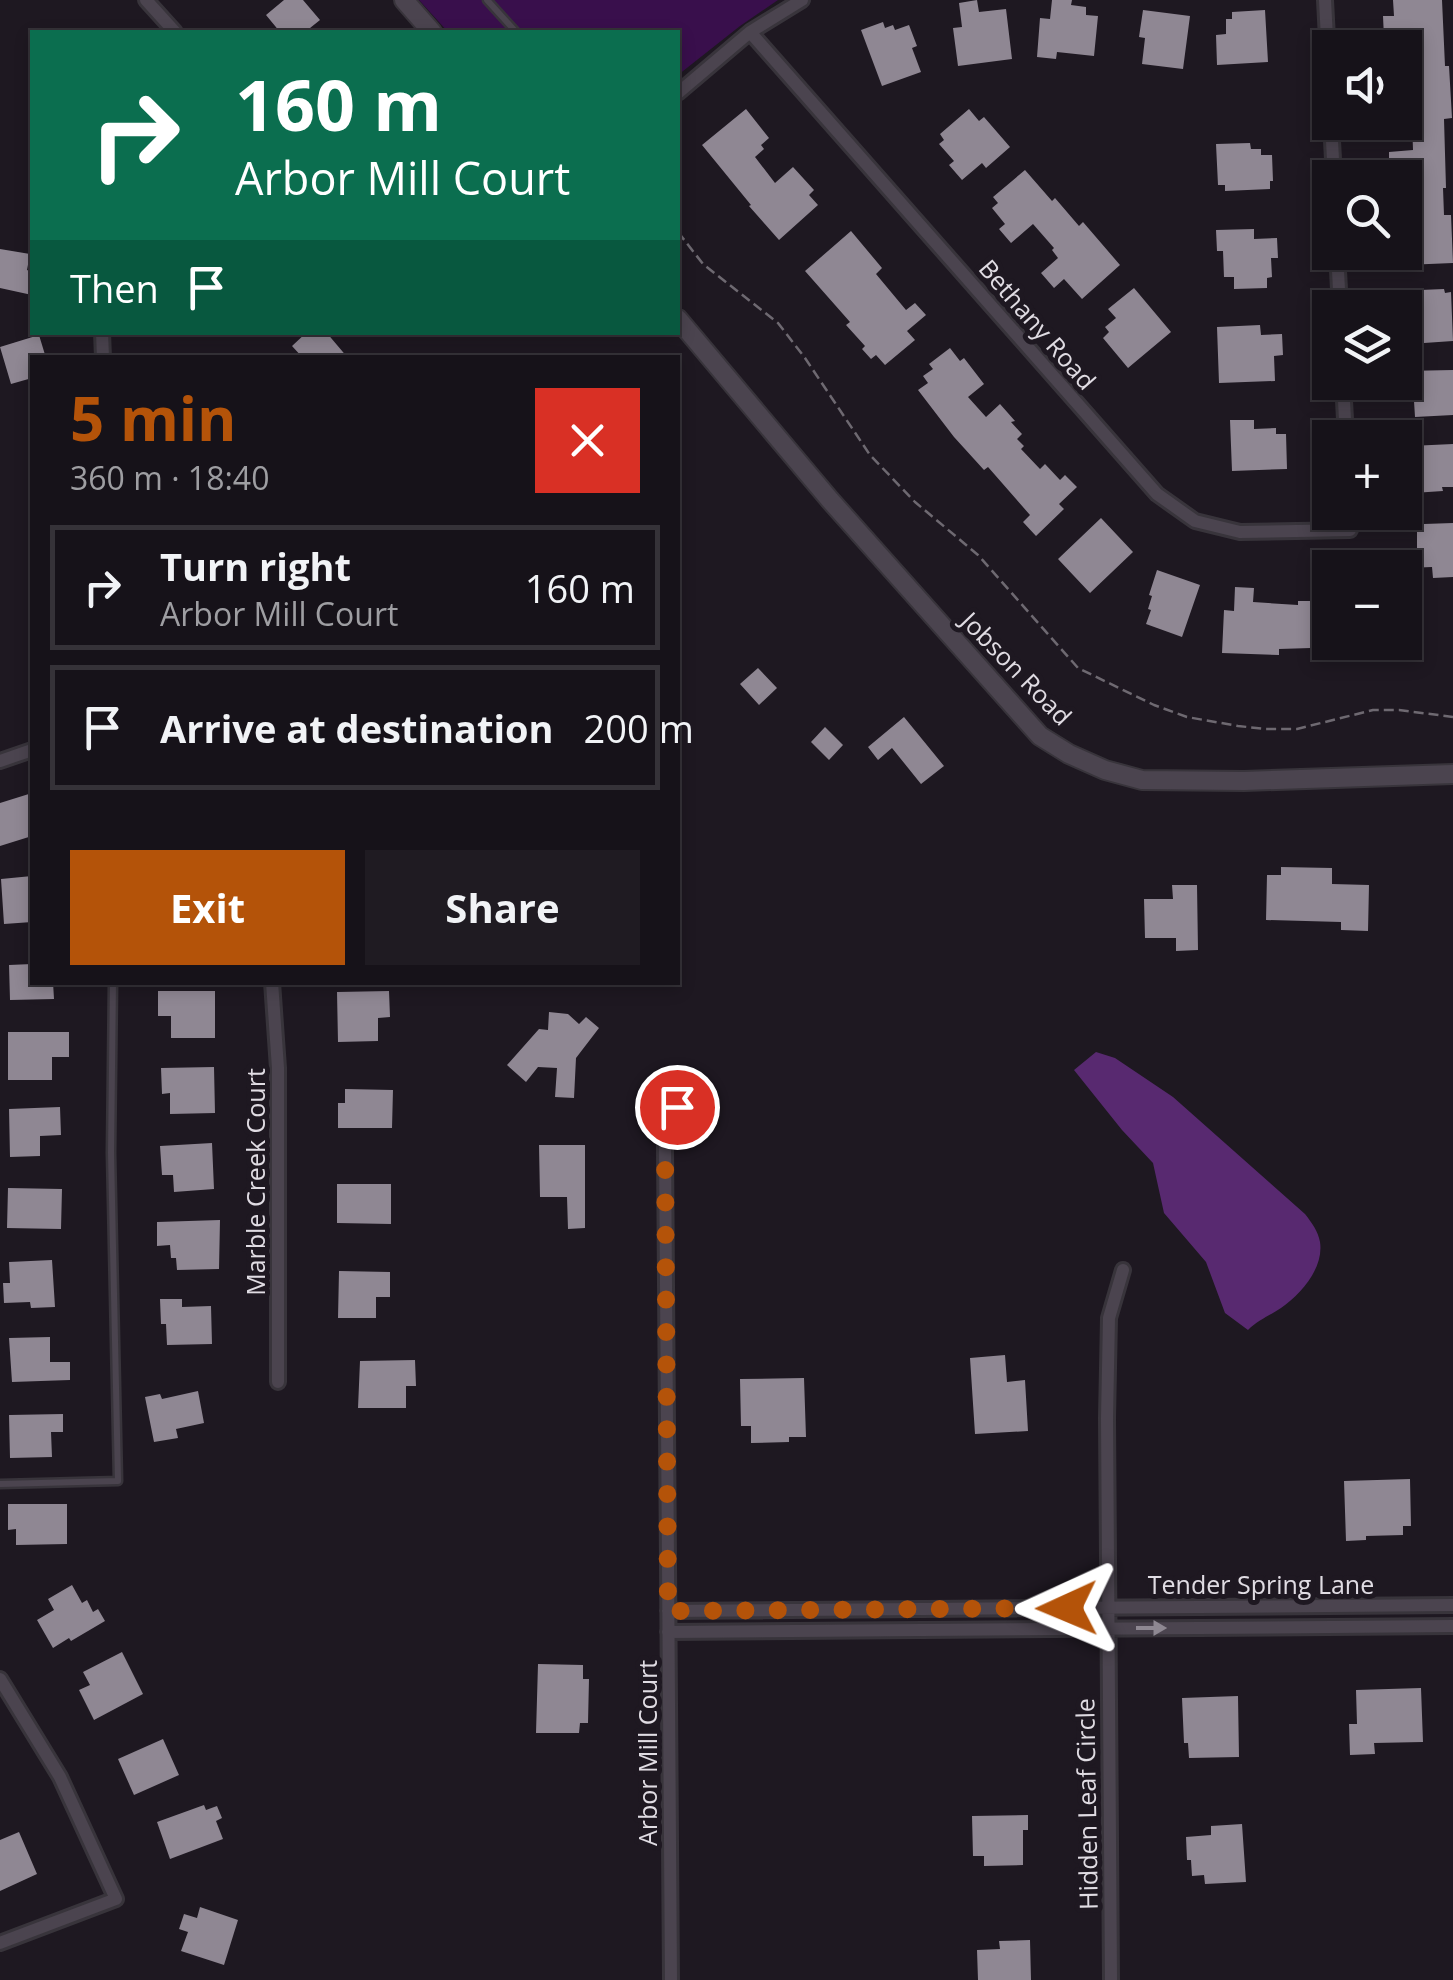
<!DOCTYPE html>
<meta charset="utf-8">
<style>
:root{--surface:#161219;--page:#1f1b22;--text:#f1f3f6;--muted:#9e9ea2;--line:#353238;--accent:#b45309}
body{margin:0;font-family:"Open Sans",sans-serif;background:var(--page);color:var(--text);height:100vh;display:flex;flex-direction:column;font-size:38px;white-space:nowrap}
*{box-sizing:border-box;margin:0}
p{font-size:32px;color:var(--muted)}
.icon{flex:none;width:55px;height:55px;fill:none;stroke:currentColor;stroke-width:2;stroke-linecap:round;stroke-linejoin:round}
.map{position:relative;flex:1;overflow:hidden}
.drawer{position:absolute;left:30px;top:355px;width:650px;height:630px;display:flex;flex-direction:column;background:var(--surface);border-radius:0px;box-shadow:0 5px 15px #0003,0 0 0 2px var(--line)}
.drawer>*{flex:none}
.guide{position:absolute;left:30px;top:30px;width:650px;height:305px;border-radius:0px;box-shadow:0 5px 15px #0003,0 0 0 2px var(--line);background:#0b6e4f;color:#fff;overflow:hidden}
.controls{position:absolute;left:1312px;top:30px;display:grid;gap:20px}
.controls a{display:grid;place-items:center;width:110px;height:110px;border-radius:0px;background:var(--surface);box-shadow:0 5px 15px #0003,0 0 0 2px var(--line);font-size:50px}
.pin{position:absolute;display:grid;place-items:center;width:85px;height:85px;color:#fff;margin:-42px;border:5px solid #fff;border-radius:50%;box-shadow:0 2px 10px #0007}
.me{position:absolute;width:110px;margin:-55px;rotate:269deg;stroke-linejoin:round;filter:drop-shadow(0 0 8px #0008)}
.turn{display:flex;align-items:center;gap:35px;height:210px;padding:0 40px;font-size:45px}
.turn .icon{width:130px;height:130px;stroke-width:2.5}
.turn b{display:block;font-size:70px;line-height:85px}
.then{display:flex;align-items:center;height:95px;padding:0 40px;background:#0003;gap:20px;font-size:38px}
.round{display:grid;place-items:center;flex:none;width:105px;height:105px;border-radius:0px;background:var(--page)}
.head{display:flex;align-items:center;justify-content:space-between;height:170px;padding:0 40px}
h1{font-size:60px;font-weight:700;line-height:75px;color:var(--accent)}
.cta{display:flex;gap:20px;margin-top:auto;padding:20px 40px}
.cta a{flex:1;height:115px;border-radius:0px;background:var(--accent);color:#fff;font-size:40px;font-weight:700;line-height:115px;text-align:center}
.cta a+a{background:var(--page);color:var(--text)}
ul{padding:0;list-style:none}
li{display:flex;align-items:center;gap:30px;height:125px;margin:0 20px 15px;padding:0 20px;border:5px solid var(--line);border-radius:0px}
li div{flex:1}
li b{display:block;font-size:38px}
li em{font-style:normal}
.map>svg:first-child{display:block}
</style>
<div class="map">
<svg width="1453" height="1980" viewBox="0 0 1453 1980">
<rect width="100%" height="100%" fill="#1e1821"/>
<path fill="#390f4c" d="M 419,0 L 778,0 L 740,26 L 678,75 L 678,32 L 448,32 Z"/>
<path fill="#582970" d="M 1096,1052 L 1115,1058 L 1173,1097 L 1305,1214 C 1312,1223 1318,1231 1320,1242 C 1324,1268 1301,1294 1281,1308 C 1269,1316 1258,1320 1248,1330 L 1225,1313 L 1206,1262 L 1164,1213 L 1153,1163 L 1122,1130 L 1074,1070 Z"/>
<path fill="#8f8793" d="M 284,0 L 303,0 L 320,20 L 305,32 L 280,32 L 266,15 Z
M 977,0 L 979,12 L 1006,9 L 1012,59 L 958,66 L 953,28 L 962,27 L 959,3 Z
M 1052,0 L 1072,0 L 1071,5 L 1086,7 L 1086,15 L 1098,16 L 1094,56 L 1057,52 L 1056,59 L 1037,57 L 1040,18 L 1050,19 Z
M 1393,0 L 1442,0 L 1445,66 L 1449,66 L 1452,118 L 1444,119 L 1446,188 L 1443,188 L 1444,215 L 1451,215 L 1453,263 L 1405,265 L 1405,178 L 1395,178 L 1394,173 L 1389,173 L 1389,152 L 1413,150 L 1412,121 L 1410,121 L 1410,109 L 1405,110 L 1405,69 L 1411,68 L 1410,37 L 1384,38 L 1383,16 L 1394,16 Z
M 1143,10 L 1190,16 L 1183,69 L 1142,64 L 1145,38 L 1139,37 Z
M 1265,10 L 1268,62 L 1217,65 L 1216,35 L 1226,34 L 1226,19 L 1232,19 L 1232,12 Z
M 883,22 L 885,28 L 893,25 L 895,30 L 909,25 L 917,46 L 912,48 L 921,72 L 882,86 L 861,30 Z
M 746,109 L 769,138 L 761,145 L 764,149 L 755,157 L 775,183 L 793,167 L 814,190 L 809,195 L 818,205 L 779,240 L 749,206 L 751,205 L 702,145 Z
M 969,109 L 979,121 L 984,117 L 1010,147 L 986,168 L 982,163 L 962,180 L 949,165 L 954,161 L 939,144 L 944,140 L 940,134 Z
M 1250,143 L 1251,149 L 1261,149 L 1261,155 L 1272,155 L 1273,181 L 1270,181 L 1270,189 L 1225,191 L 1225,185 L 1218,185 L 1216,144 Z
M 1025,170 L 1052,201 L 1055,198 L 1079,226 L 1083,222 L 1120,265 L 1082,299 L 1064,279 L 1054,288 L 1041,273 L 1058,258 L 1052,250 L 1054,248 L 1033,224 L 1011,243 L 999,229 L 1005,224 L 992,208 L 998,203 L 993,197 Z
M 1254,229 L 1254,239 L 1277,238 L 1278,258 L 1271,258 L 1272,277 L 1267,278 L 1267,288 L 1234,289 L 1234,277 L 1224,277 L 1223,251 L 1217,251 L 1216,230 Z
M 851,231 L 882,268 L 876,274 L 906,310 L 915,303 L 926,315 L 907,331 L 915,340 L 885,365 L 876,355 L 871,359 L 862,349 L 865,346 L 846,325 L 850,322 L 805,271 Z
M 0,249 L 30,254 L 27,270 L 32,272 L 32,295 L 0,288 Z
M 1134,288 L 1171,332 L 1128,368 L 1103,338 L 1109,332 L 1105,327 L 1116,318 L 1108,309 Z
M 1444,289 L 1445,293 L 1451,292 L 1453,341 L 1424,343 L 1424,335 L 1408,336 L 1408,331 L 1405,331 L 1405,308 L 1397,308 L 1397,291 Z
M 1260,325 L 1261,335 L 1282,334 L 1283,355 L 1274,356 L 1275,381 L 1219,383 L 1217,327 Z
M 307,332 L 326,332 L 348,358 L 303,358 L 292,346 Z
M 39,335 L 46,358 L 32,358 L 32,378 L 11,384 L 0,347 Z
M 950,348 L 960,361 L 964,358 L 984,384 L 968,397 L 986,417 L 1000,404 L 1015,421 L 1011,422 L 1022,434 L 1017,439 L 1024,446 L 1021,449 L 1040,469 L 1045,464 L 1060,480 L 1065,475 L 1077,487 L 1059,504 L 1064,509 L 1036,536 L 1023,522 L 1030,515 L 988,467 L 984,470 L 954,437 L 918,390 L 928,383 L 923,376 L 933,369 L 929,364 Z
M 1453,370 L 1453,415 L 1415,417 L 1414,401 L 1408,401 L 1407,392 L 1405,392 L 1405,371 Z
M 1230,420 L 1254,420 L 1254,429 L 1276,428 L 1276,434 L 1286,434 L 1287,469 L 1232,471 Z
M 1453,444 L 1453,487 L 1442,487 L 1443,491 L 1413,493 L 1410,446 Z
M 1101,518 L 1133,552 L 1090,593 L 1058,559 Z
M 1453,523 L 1453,577 L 1433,578 L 1432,567 L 1407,568 L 1407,552 L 1417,552 L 1417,531 L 1424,531 L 1424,524 Z
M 1157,570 L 1200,585 L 1182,637 L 1146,624 L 1151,610 L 1148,609 L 1152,596 L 1149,595 Z
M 1235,587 L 1254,588 L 1253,602 L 1298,605 L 1298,601 L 1330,601 L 1330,652 L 1312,652 L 1311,648 L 1279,649 L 1279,655 L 1222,653 L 1224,610 L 1234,611 Z
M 758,668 L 777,688 L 759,705 L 740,684 Z
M 904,717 L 944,766 L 921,784 L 892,748 L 878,760 L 868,747 Z
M 825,727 L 843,745 L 829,760 L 811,742 Z
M 32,793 L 32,836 L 0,846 L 0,803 Z
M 1281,867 L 1332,868 L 1332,884 L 1369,885 L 1368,931 L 1341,930 L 1341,922 L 1266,920 L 1267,875 L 1281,875 Z
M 32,876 L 32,922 L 4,924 L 1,879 Z
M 1172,885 L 1197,885 L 1198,950 L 1176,951 L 1176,938 L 1145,938 L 1144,899 L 1173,899 Z
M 32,964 L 32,982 L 53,982 L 54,999 L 10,1000 L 9,965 Z
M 158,991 L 215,991 L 215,1038 L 171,1038 L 171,1016 L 158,1016 Z
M 389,991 L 390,1017 L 378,1018 L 378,1041 L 338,1042 L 337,992 Z
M 549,1012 L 568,1014 L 579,1024 L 586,1017 L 599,1028 L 576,1058 L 574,1098 L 555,1097 L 557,1068 L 538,1067 L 526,1082 L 507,1065 L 539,1029 L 548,1030 Z
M 8,1032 L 69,1032 L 69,1057 L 52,1057 L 52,1080 L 8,1080 Z
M 214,1067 L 215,1113 L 170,1114 L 170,1093 L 162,1094 L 161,1068 Z
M 345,1089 L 393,1090 L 392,1128 L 338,1128 L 338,1103 L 345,1103 Z
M 60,1107 L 61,1135 L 40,1136 L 40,1156 L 10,1157 L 9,1109 Z
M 212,1143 L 214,1189 L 174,1192 L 173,1175 L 162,1175 L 160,1146 Z
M 539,1145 L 585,1145 L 585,1228 L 568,1229 L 567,1197 L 540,1197 Z
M 337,1184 L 391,1184 L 391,1224 L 337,1223 Z
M 8,1188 L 62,1189 L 61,1229 L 7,1228 Z
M 220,1220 L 219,1269 L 177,1270 L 176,1258 L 171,1258 L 170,1245 L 157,1246 L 157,1222 Z
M 52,1260 L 55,1307 L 31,1308 L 30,1302 L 4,1303 L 3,1283 L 10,1283 L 9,1262 Z
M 339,1271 L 390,1272 L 390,1297 L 376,1297 L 376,1318 L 338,1318 Z
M 160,1299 L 182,1299 L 182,1307 L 211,1306 L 212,1344 L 167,1345 L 166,1324 L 161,1324 Z
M 50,1337 L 50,1362 L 70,1362 L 70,1380 L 12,1382 L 9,1338 Z
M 1005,1355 L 1007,1382 L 1025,1380 L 1028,1431 L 975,1434 L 970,1358 Z
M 415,1360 L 416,1386 L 406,1386 L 406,1408 L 358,1408 L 360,1361 Z
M 804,1378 L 806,1437 L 789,1437 L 789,1442 L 751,1443 L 751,1426 L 741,1426 L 740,1379 Z
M 198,1391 L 204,1423 L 176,1429 L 178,1438 L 154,1442 L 145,1397 L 160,1394 L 162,1399 Z
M 63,1414 L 63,1432 L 51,1432 L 52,1457 L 10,1458 L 9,1415 Z
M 1410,1479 L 1411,1526 L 1403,1526 L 1403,1535 L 1366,1536 L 1366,1540 L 1346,1541 L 1344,1481 Z
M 8,1504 L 67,1504 L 67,1544 L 16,1545 L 16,1529 L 8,1530 Z
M 72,1585 L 82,1603 L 87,1600 L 93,1612 L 98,1609 L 105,1621 L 71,1641 L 69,1638 L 53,1648 L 37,1620 L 54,1610 L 48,1599 Z
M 122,1652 L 143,1694 L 94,1720 L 79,1690 L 90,1685 L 83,1672 Z
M 538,1664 L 583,1665 L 583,1679 L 589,1679 L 588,1723 L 580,1723 L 579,1733 L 536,1733 Z
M 1421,1688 L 1423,1742 L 1374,1743 L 1375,1754 L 1350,1755 L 1349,1724 L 1357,1724 L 1356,1690 Z
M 1238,1696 L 1239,1757 L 1189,1758 L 1188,1743 L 1184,1743 L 1182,1698 Z
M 163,1739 L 179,1775 L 134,1795 L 118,1759 Z
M 204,1805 L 206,1810 L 217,1806 L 222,1818 L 216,1821 L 223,1839 L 170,1859 L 157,1822 Z
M 1028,1815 L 1028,1830 L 1023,1830 L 1023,1865 L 984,1866 L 984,1856 L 973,1856 L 972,1816 Z
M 1242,1824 L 1246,1882 L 1205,1884 L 1204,1875 L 1192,1876 L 1191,1860 L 1187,1860 L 1186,1837 L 1211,1835 L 1211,1826 Z
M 19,1832 L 37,1874 L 0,1891 L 0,1840 Z
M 200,1907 L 238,1920 L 224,1965 L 181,1951 L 188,1932 L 179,1929 L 184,1914 L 197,1918 Z
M 1030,1940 L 1031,1980 L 978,1980 L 977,1950 L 1000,1949 L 999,1941 Z"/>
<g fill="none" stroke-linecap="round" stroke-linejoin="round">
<defs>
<path id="service" d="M 487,0 L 516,32
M 0,1484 L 118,1481 L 111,1153 L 113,982"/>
<path id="minor" d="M 146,0 L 175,32
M 1325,0 L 1330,97
M 750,32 L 1157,494 L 1195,521 L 1240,532 L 1350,530 L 1350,512
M 678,93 L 750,32 L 802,0
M 1331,122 L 1334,178
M 1337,252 L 1340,308
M 102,332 L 103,358
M 1343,382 L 1346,438
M 0,761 L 32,750
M 272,982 L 278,1068 L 278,1382
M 668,1611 L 1453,1605
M 668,1632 L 1453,1626
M 0,1679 L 60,1777 L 116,1899 L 0,1943
M 671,1980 L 665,1146 L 677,1107
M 1111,1980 L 1107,1418 L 1109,1318 L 1123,1270"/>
<path id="tertiary" d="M 404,0 L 432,32
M 678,319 L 830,500 L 1040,736 L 1069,754 L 1105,770 L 1142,780 L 1244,781 L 1453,774"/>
</defs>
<use href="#service" stroke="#38343b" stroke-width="11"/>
<use href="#minor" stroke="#38343b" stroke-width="18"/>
<use href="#tertiary" stroke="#38343b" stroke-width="22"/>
<path stroke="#6e6971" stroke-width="2.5" stroke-dasharray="10 5" stroke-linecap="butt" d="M 678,232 L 703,264 L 778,323 L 805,358 L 870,455 L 915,502 L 978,555 L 1078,668 L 1154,705 L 1187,717 L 1238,726 L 1266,729 L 1297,729 L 1373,710 L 1399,710 L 1453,717"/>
<use href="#service" stroke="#4b444f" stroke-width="6"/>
<use href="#minor" stroke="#4b444f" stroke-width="12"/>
<use href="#tertiary" stroke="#4b444f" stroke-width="18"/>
</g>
<defs><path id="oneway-solid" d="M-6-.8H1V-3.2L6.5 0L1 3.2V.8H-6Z" transform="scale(2.5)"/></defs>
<use fill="#8e8892" href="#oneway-solid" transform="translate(1151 1628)"/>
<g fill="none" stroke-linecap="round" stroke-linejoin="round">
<path stroke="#b45309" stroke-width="18" stroke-dasharray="0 32.4" d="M 677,1107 L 665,1146 L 668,1611 L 1067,1608"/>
</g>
<g text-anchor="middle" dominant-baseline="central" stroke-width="10" stroke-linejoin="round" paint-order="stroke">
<g font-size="25" fill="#e0dce3" stroke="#1e1821">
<text transform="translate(1038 324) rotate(49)">Bethany Road</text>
<text transform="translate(1017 668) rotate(46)">Jobson Road</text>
<text transform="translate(255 1182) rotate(-90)">Marble Creek Court</text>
<text x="1261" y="1584">Tender Spring Lane</text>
<text transform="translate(647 1753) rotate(-90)">Arbor Mill Court</text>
<text transform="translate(1086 1804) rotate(-91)">Hidden Leaf Circle</text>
</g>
</g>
</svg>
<div class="controls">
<a><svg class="icon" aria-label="sound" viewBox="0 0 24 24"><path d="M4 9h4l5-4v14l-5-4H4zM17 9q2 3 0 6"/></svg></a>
<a><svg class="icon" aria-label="search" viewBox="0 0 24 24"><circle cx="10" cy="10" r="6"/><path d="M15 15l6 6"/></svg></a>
<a><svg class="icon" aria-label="layers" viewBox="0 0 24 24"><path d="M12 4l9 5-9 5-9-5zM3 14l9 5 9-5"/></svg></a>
<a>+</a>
<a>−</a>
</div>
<div class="pin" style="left:677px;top:1107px;background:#d93025"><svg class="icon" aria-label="arrive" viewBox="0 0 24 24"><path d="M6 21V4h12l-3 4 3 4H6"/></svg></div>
<svg class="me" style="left:1067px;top:1608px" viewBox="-20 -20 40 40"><path d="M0-17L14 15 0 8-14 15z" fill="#b45309" stroke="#fff" stroke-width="4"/></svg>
<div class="guide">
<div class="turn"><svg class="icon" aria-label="right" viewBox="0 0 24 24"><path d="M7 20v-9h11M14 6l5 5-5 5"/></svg><div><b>160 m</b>Arbor Mill Court</div></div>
<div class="then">Then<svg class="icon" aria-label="arrive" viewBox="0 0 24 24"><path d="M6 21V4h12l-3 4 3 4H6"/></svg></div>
</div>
<section class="drawer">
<div class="head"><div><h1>5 min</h1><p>360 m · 18:40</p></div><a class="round" style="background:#d93025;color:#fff"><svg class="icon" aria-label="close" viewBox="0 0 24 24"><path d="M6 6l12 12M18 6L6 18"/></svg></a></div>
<ul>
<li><svg class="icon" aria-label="right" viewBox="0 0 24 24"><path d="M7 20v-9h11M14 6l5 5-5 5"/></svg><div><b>Turn right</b><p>Arbor Mill Court</p></div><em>160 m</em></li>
<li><svg class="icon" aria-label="arrive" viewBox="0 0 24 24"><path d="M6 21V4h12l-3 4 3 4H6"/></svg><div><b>Arrive at destination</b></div><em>200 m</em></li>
</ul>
<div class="cta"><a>Exit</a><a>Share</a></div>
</section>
</div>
